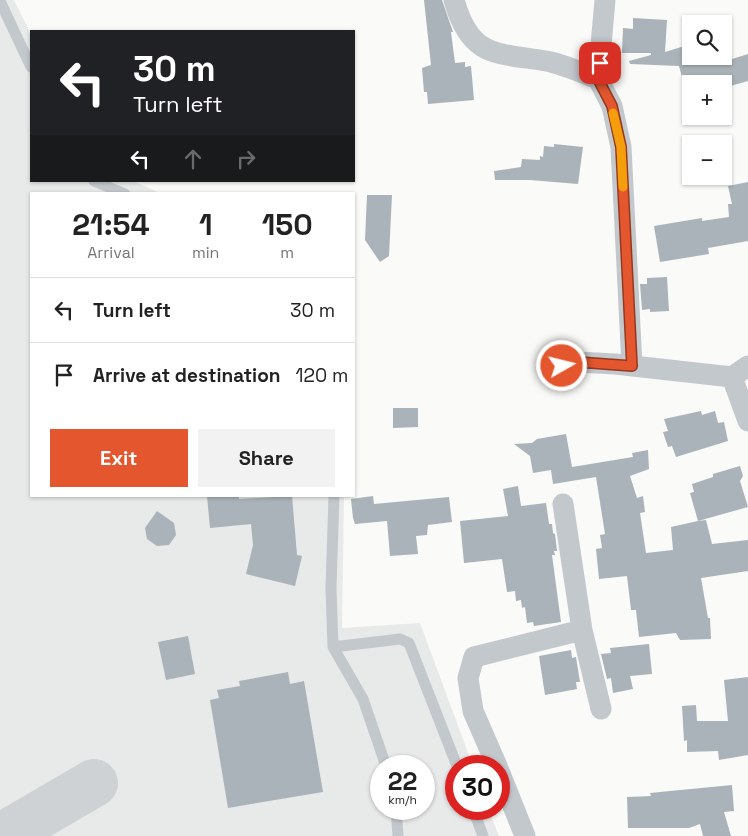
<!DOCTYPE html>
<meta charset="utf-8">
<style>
:root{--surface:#fff;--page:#f2f2f2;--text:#222;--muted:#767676;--line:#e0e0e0;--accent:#e4572e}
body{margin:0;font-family:"Space Grotesk",sans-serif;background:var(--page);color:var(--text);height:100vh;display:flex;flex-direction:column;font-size:19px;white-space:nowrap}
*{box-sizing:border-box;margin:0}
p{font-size:16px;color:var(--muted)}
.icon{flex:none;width:28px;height:28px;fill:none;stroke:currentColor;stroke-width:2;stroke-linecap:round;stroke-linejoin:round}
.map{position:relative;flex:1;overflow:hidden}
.details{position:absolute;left:30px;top:192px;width:325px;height:305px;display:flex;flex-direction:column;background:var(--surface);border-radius:0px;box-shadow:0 1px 4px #0004}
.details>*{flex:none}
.hud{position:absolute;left:30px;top:30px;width:325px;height:152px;border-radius:0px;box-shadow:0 1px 4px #0004;background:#202124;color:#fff;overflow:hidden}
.controls{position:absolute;left:682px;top:15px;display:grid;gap:10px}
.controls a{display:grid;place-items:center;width:50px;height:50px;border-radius:0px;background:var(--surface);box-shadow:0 1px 4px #0004;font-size:25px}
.speed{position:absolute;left:370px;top:755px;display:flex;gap:10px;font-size:25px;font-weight:700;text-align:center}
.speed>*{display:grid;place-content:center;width:65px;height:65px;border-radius:50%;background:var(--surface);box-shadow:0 1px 4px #0004;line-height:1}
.speed small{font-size:12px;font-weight:400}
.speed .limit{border:8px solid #d22;background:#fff;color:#111}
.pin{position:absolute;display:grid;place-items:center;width:42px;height:42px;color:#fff;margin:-21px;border-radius:10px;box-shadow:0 2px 8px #0006}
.me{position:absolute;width:55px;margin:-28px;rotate:82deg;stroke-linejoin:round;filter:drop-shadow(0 0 4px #0008)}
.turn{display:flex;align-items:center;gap:18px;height:105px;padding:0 20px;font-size:22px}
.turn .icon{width:65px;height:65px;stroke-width:2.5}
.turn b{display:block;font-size:35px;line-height:42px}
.lanes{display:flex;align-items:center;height:48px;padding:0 20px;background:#0003;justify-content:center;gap:25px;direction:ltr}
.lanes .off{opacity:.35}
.eta{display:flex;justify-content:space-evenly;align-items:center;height:85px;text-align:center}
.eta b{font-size:30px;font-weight:600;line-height:35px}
.primary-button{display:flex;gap:10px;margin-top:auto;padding:10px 20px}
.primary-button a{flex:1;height:58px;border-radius:0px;background:var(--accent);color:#fff;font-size:20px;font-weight:600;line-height:58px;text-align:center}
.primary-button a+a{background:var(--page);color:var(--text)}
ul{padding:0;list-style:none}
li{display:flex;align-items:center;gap:15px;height:65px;padding:0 20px;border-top:1px solid var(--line)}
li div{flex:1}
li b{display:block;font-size:19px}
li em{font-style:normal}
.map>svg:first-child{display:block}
</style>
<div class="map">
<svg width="748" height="836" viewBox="0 0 748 836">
<rect width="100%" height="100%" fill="#fafaf8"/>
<path fill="#e8e9e9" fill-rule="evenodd" d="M 0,0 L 14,0 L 31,34 L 31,181 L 133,181 L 162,194 L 31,194 L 31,496 L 344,496 L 342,628 L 420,623 L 473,766 L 456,766 L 456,809 L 488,809 L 499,836 L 0,836 ZM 381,766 L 424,766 L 424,809 L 381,809 Z"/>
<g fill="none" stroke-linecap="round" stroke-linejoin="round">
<path stroke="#ced2d4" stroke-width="48" d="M 3,836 L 94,783"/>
</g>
<path fill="#aab3b9" d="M 424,0 L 442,0 L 453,32 L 451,32 L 455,63 L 465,62 L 465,67 L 471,66 L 474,100 L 428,104 L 427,92 L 424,92 L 422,68 L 431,65 Z
M 633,18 L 667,20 L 665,52 L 691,44 L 691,56 L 711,56 L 713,65 L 748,54 L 748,81 L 727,87 L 725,80 L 712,84 L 691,84 L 691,95 L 687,96 L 679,66 L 630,64 L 629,61 L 651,55 L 651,53 L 622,53 L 623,28 L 633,29 Z
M 554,144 L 583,147 L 578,184 L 530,180 L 495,180 L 494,171 L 521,167 L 522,159 L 540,160 L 540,156 L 543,157 L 544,146 L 554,147 Z
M 748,182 L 748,241 L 708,248 L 709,254 L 660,262 L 654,226 L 702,218 L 702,221 L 729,217 L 728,204 L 732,204 L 728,186 Z
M 367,195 L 392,195 L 389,256 L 380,262 L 365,240 Z
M 667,277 L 669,311 L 650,312 L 650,309 L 642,310 L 640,284 L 647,284 L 647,278 Z
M 393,408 L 418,408 L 418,427 L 393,428 Z
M 701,411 L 702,415 L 715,411 L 718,423 L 724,422 L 728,441 L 676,457 L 672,446 L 668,447 L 663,432 L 668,431 L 664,419 Z
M 566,434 L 572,467 L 633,457 L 632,453 L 648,450 L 649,469 L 630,476 L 637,498 L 643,496 L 645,512 L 640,513 L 646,553 L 673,550 L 671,527 L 698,521 L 690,493 L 694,492 L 692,484 L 713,477 L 713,474 L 740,466 L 743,476 L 740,481 L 748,507 L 698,521 L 706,520 L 712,544 L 748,540 L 748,571 L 701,578 L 708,618 L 710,618 L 711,639 L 680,640 L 676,633 L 639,637 L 636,610 L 631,610 L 627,576 L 599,579 L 596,549 L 602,548 L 600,535 L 605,534 L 596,477 L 553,484 L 551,470 L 533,473 L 530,456 L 514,444 L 532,443 L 537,439 Z
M 518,486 L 521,506 L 546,503 L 549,524 L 552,524 L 553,533 L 555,534 L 557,551 L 554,551 L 555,555 L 552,555 L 561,622 L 534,626 L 533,622 L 527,623 L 525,607 L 522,608 L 521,600 L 516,601 L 515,591 L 507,592 L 502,559 L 464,563 L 460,521 L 508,516 L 503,489 Z
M 207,496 L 239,496 L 239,499 L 292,496 L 297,555 L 302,556 L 295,586 L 246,574 L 253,545 L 251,524 L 210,528 Z
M 373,496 L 374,504 L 449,497 L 452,522 L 428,525 L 427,535 L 416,536 L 418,554 L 390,556 L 387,521 L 355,524 L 353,518 L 351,499 Z
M 157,511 L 174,523 L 176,535 L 169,545 L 157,546 L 147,539 L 145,528 Z
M 188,636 L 195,674 L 166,680 L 158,642 Z
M 649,644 L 652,674 L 630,676 L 633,689 L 613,693 L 611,678 L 607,679 L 601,654 L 611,653 L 610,648 Z
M 571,650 L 572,658 L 576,657 L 580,682 L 576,682 L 577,689 L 545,695 L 539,656 Z
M 288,672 L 290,684 L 304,681 L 323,792 L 228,808 L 210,700 L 219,698 L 217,690 L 240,686 L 239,681 Z
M 748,677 L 748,755 L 719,760 L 718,751 L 687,752 L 687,740 L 684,741 L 682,706 L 696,705 L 697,721 L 728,721 L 724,680 Z
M 732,785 L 734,811 L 724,812 L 731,836 L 703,836 L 700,824 L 689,828 L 628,828 L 627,797 L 651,796 L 650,793 Z"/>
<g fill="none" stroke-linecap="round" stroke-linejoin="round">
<path stroke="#c3c8cc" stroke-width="11" d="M 0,1 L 31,67
M 94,181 L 125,194
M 334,496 L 331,588 L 333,647 L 363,699 L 386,766
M 333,647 L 400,639 L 409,643 L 457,766
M 396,809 L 398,836
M 473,809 L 483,836"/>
<path stroke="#c3c8cc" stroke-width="21" d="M 454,0 C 471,61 499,52 551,62 C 567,66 583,73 598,79 L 612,106 L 621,147 L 632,366
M 598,79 L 605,0
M 562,366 L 578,362 L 615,364 L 732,377 L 748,366
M 732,377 L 748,421
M 563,504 L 582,630 L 601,709
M 497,766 L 473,711 L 468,678 L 474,657 L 582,630
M 499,771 L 525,836"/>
</g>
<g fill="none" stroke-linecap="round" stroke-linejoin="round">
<defs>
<path id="route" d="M 562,366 L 578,362 L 632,366 L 621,147 L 612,106 L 598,79 L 600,63"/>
</defs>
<use href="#route" stroke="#94391e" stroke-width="12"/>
<use href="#route" stroke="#e4572e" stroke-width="9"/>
<path stroke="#f59e0b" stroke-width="9" d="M 613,113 L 621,147 L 623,187"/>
</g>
</svg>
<div class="controls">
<a><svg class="icon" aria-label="search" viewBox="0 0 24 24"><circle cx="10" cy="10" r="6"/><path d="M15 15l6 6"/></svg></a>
<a>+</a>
<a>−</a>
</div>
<div class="speed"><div>22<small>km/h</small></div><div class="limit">30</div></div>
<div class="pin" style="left:600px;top:63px;background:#d93025"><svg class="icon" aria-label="arrive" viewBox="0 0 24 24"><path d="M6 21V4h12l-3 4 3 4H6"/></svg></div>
<svg class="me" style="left:562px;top:366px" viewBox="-20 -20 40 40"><circle r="17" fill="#e4572e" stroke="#fff" stroke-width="3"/><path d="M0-11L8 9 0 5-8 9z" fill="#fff"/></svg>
<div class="hud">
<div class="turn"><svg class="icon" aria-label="left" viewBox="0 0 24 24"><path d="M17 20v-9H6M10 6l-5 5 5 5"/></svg><div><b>30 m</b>Turn left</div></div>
<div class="lanes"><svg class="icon" aria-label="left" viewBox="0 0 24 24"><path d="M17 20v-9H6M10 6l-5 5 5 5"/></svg><svg class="icon off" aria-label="ahead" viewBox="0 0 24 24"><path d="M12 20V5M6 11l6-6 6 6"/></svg><svg class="icon off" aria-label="right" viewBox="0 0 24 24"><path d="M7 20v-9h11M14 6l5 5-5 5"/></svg></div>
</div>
<section class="details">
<div class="eta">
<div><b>21:54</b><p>Arrival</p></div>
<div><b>1</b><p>min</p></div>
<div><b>150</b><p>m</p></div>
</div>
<ul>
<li><svg class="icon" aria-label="left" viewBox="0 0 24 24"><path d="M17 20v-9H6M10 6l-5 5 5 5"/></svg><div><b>Turn left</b></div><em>30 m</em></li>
<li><svg class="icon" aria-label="arrive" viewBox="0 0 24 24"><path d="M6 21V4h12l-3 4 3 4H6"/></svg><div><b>Arrive at destination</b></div><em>120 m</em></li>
</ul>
<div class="primary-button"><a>Exit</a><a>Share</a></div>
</section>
</div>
